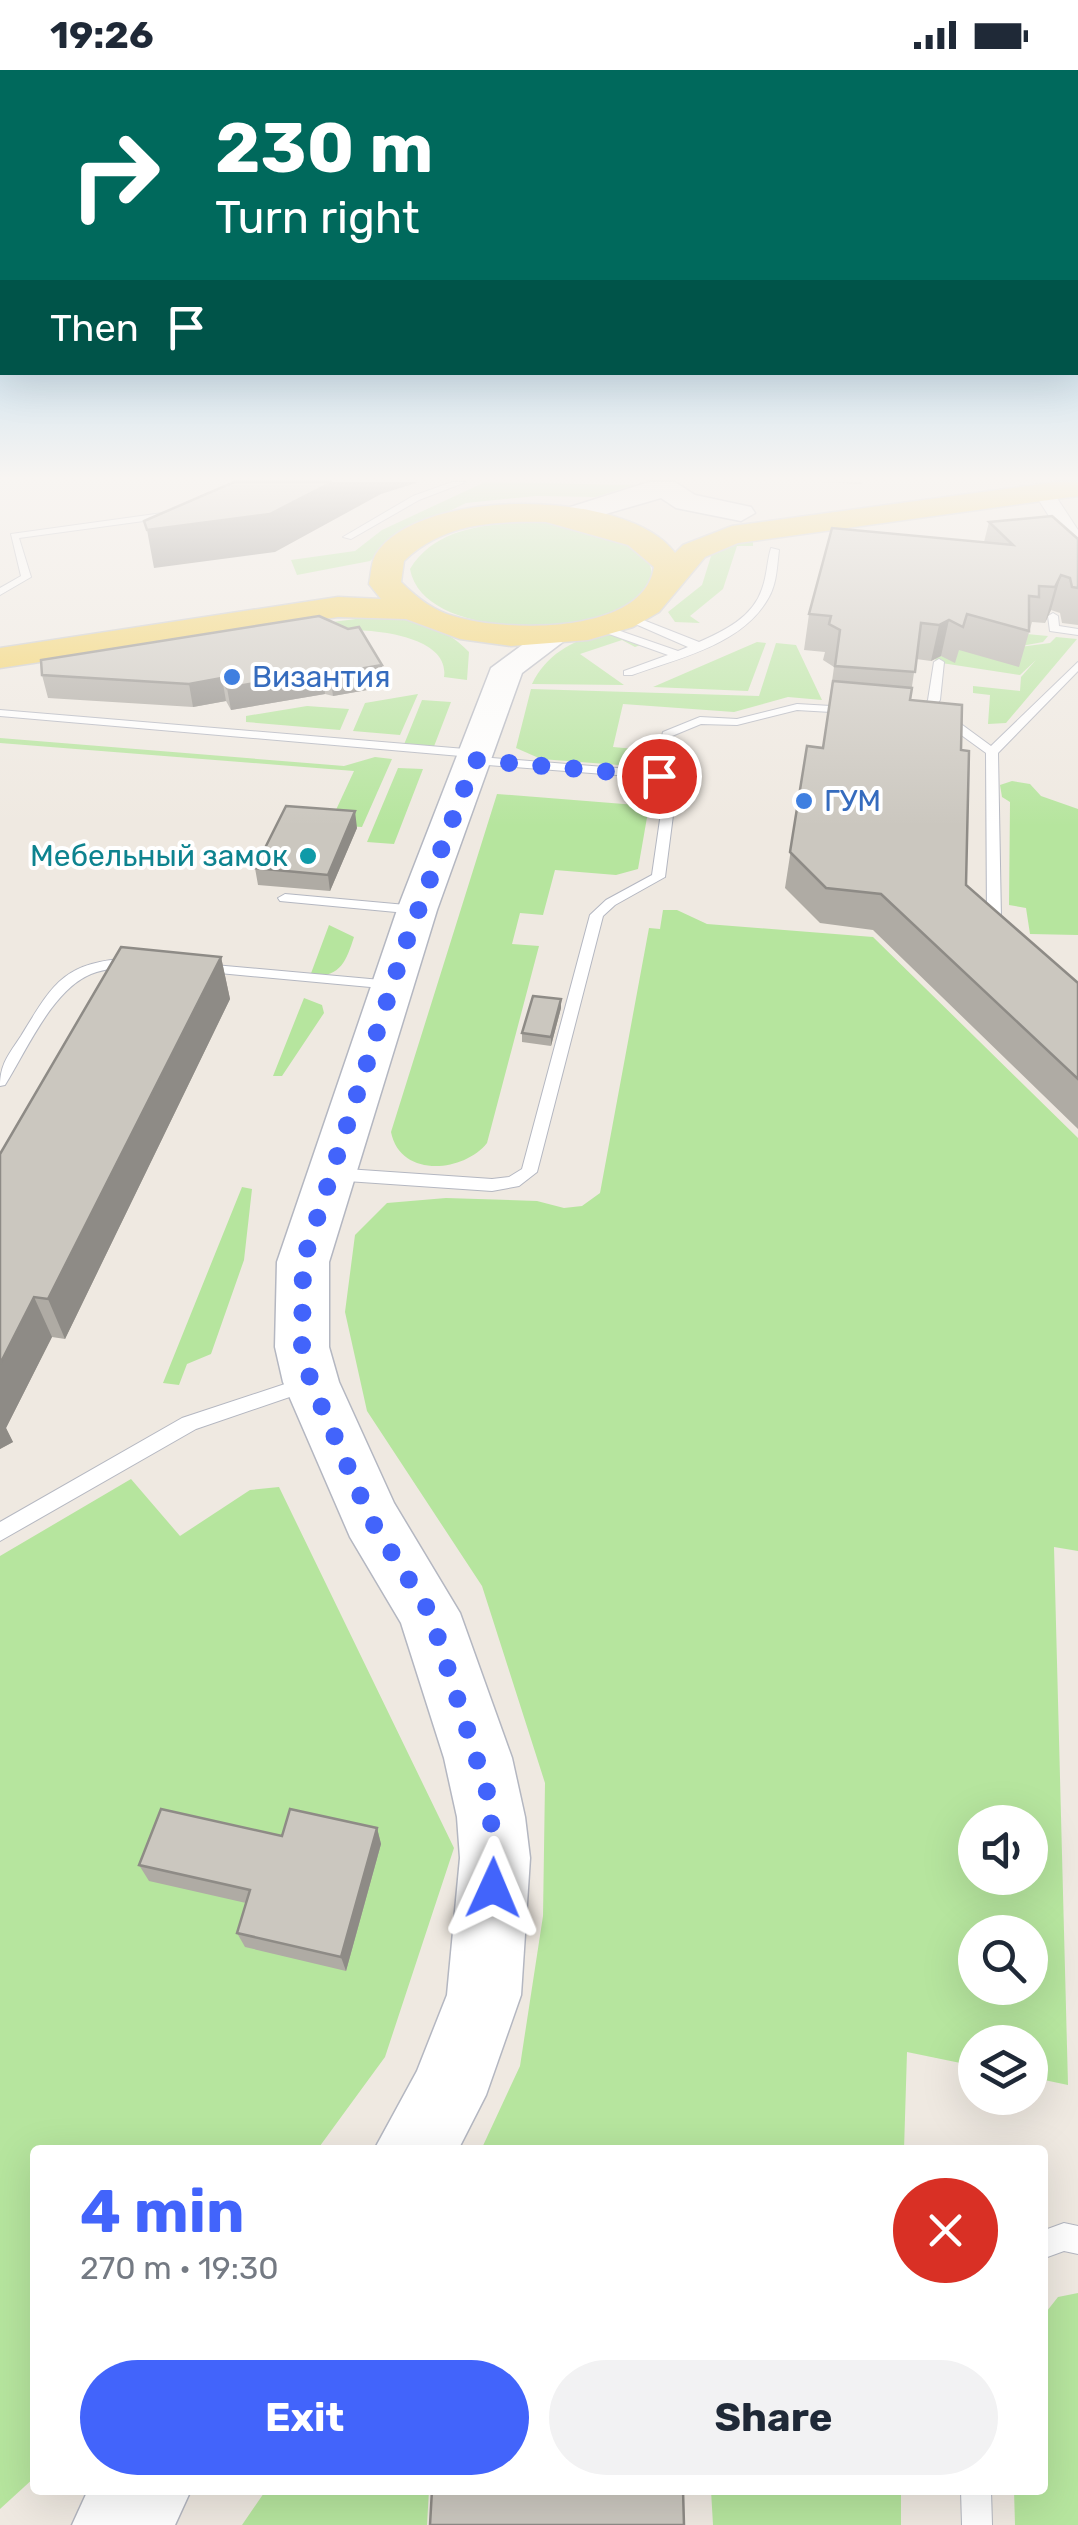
<!DOCTYPE html>
<meta charset="utf-8">
<style>
:root{--surface:#fff;--page:#f2f2f3;--text:#1f2937;--muted:#747a83;--accent:#4264fb}
body{margin:0;font-family:Rubik,sans-serif;background:var(--page);color:var(--text);height:100vh;display:flex;flex-direction:column;font-size:38px;white-space:nowrap}
*{box-sizing:border-box;margin:0}
p{font-size:32px;color:var(--muted)}
.icon{flex:none;width:55px;height:55px;fill:none;stroke:currentColor;stroke-width:2;stroke-linecap:round;stroke-linejoin:round}
.map{position:relative;flex:1;overflow:hidden}
.details{position:absolute;left:30px;top:2075px;width:1018px;height:350px;display:flex;flex-direction:column;background:var(--surface);border-radius:10px;box-shadow:0 10px 40px #0002}
.details>*{flex:none}
.top-card{position:absolute;left:0px;top:0px;width:1080px;height:305px;box-shadow:0 10px 40px #0002;background:#00695c;color:#fff;overflow:hidden}
.controls{position:absolute;left:958px;top:1735px;display:grid;gap:20px}
.controls a{display:grid;place-items:center;width:90px;height:90px;border-radius:50%;background:var(--surface);box-shadow:0 10px 40px #0002;font-size:50px}
.pin{position:absolute;display:grid;place-items:center;width:85px;height:85px;color:#fff;margin:-42px;border:5px solid #fff;border-radius:50%;box-shadow:0 2px 10px #0007}
.me{position:absolute;width:110px;margin:-55px;rotate:1deg;stroke-linejoin:round;filter:drop-shadow(0 0 8px #0008)}
.turn{display:flex;align-items:center;gap:35px;height:210px;padding:0 50px;font-size:45px}
.turn .icon{width:130px;height:130px;stroke-width:2.5}
.turn b{display:block;font-size:70px;line-height:85px}
.then{display:flex;align-items:center;height:95px;padding:0 50px;background:#0003;gap:20px;font-size:38px}
.round{display:grid;place-items:center;flex:none;width:105px;height:105px;border-radius:52px;background:var(--page)}
.summary{display:flex;align-items:center;justify-content:space-between;height:170px;padding:0 50px}
h1{font-size:60px;font-weight:700;line-height:75px;color:var(--accent)}
.action{display:flex;gap:20px;margin-top:auto;padding:20px 50px}
.action a{flex:1;height:115px;border-radius:60px;background:var(--accent);color:#fff;font-size:40px;font-weight:700;line-height:115px;text-align:center}
.action a+a{background:var(--page);color:var(--text)}
.status{display:flex;justify-content:space-between;align-items:center;height:70px;padding:0 50px;background:var(--surface);direction:ltr}
.status svg{height:28px;fill:currentColor}
.map>svg:first-child{display:block}
</style>
<div class="status"><b>19:26</b><svg viewBox="0 0 49 12"><path d="M0 12V9h3v3zM5 12V6h3v6zM10 12V3h3v9zM15 12V0h3v12zM26 1h20v11H26zM47 4h2v5h-2z"/></svg></div>
<div class="map">
<svg width="1078" height="2455" viewBox="0 0 1078 2455">
<rect width="100%" height="100%" fill="#efe9e1"/>
<path fill="#b6e59e" fill-rule="evenodd" d="M 485,412 L 633,415 L 596,427 L 536,426 L 466,433 L 400,465 L 370,491 L 297,505 L 291,490 L 355,481 L 382,460 Z
M 544,452 C 573,455 694,477 636,528 C 591,567 423,571 410,499 C 437,454 497,453 544,452 Z
M 753,463 L 753,476 L 737,476 L 723,519 L 690,546 L 700,553 L 675,552 L 668,542 L 702,515 L 712,483 Z
M 372,547 C 408,548 444,555 469,582 L 467,610 L 444,607 C 451,562 358,557 329,561 L 324,553 Z
M 939,556 L 1048,566 L 1043,572 L 1005,579 L 1050,573 L 1056,567 L 1077,569 L 1006,653 L 988,654 L 990,625 L 973,623 L 973,616 L 1020,621 L 1021,607 L 1036,590 L 1020,605 L 935,592 Z
M 602,563 L 635,566 L 646,573 L 635,577 L 622,570 L 580,584 L 624,615 L 532,614 C 546,585 571,571 602,563 Z
M 757,572 L 766,573 L 748,621 L 653,617 Z
M 776,573 L 796,575 L 822,630 L 788,627 L 734,642 L 623,634 L 613,677 L 635,679 L 632,696 L 541,689 L 516,678 L 531,619 L 759,626 Z
M 418,624 L 400,665 L 353,661 L 365,633 Z
M 422,630 L 451,632 L 433,679 L 403,677 Z
M 307,636 L 349,639 L 340,660 L 246,652 L 246,646 Z
M 0,668 L 344,696 L 375,687 L 392,689 L 362,757 L 329,755 L 354,701 L 0,673 Z
M 398,698 L 423,699 L 394,774 L 367,772 Z
M 1012,711 L 1030,714 L 1041,726 L 1078,739 L 1078,865 L 1030,864 L 1026,838 L 1009,835 L 1010,732 L 1002,727 L 1000,715 Z
M 497,724 L 649,736 L 638,799 L 616,805 L 555,800 L 543,845 L 520,843 L 512,874 L 539,876 L 487,1073 C 463,1103 400,1108 391,1062 Z
M 663,840 L 677,840 L 707,854 L 873,867 L 1078,1068 L 1078,1481 L 1054,1477 L 1068,2015 L 1030,2007 L 1030,1972 L 975,1972 L 975,1996 L 907,1982 L 904,2080 L 481,2080 L 520,1996 L 543,1846 L 545,1713 L 482,1516 L 367,1341 L 345,1242 L 355,1165 L 387,1133 L 446,1128 L 537,1131 L 564,1138 L 582,1136 L 600,1123 L 649,858 L 660,859 ZM 975,1752 L 1030,1752 L 1030,1808 L 975,1808 ZM 1030,1862 L 1030,1918 L 975,1918 L 975,1862 Z
M 329,855 L 354,867 C 346,892 340,908 310,906 Z
M 304,928 L 322,935 L 324,943 L 282,1006 L 273,1006 Z
M 242,1117 L 252,1119 L 244,1190 L 211,1284 L 187,1294 L 179,1315 L 163,1313 Z
M 131,1409 L 180,1466 L 250,1420 L 279,1417 L 454,1778 L 385,1987 L 317,2080 L 35,2080 L 35,2407 L 0,2439 L 0,1486 Z
M 1078,2223 L 1078,2455 L 1015,2455 L 1014,2420 L 1042,2420 L 1043,2246 L 1058,2227 Z
M 266,2420 L 429,2420 L 427,2455 L 242,2455 Z
M 711,2420 L 901,2420 L 901,2455 L 713,2455 Z"/>
<g fill="none" stroke-linecap="round" stroke-linejoin="round">
<defs>
<path id="lane" d="M 452,412 L 466,412 L 419,430 L 351,469 L 343,467 L 413,426 Z
M 170,442 L 175,445 L 173,447 L 19,468 L 31,507 L 0,525 L 0,518 L 21,506 L 11,464 Z
M 771,478 L 779,480 C 777,495 777,513 769,527 C 743,575 678,588 632,605 L 624,605 L 624,601 L 668,585 L 595,559 L 595,555 L 603,555 L 678,581 L 688,577 L 624,549 L 624,545 L 628,544 L 699,572 C 724,561 753,547 762,519 C 767,506 767,491 771,478 Z
M 1053,543 L 1058,546 L 1059,556 L 1078,559 L 1078,565 L 1050,561 L 1048,546 Z
M 939,589 L 944,592 L 940,630 L 926,649 L 918,649 L 916,647 L 928,630 L 934,592 Z
M 1078,592 L 1078,601 L 998,683 L 1001,849 L 1009,857 L 1007,860 L 997,860 L 987,850 L 986,683 L 953,659 L 932,652 L 938,649 L 961,654 L 991,676 Z
M 797,634 L 848,637 L 854,640 L 848,643 L 797,640 L 737,655 L 701,654 L 672,666 L 665,705 L 676,722 L 665,807 L 615,835 L 603,846 L 537,1102 L 519,1116 L 492,1121 L 332,1110 L 324,1104 L 332,1098 L 492,1109 L 509,1107 L 522,1099 L 590,845 L 606,830 L 652,805 L 664,722 L 655,708 L 475,694 L 469,690 L 472,687 L 0,646 L 0,640 L 477,680 L 483,684 L 480,687 L 654,701 L 663,662 L 700,647 L 737,649 Z
M 285,824 L 417,836 L 424,840 L 417,844 L 280,831 L 278,828 Z
M 132,888 L 137,889 L 137,895 C 121,898 106,898 91,904 C 52,920 27,980 5,1015 L 0,1016 C 0,994 9,984 21,966 C 54,912 64,892 132,888 Z
M 203,894 L 392,911 L 399,915 L 392,919 L 198,901 L 198,895 Z
M 306,1307 L 313,1309 L 315,1314 L 313,1319 L 196,1359 L 0,1471 L 0,1452 L 182,1348 Z
M 1064,2153 L 1078,2156 L 1078,2184 L 1064,2181 L 1042,2189 L 1042,2161 Z
M 961,2420 L 991,2420 L 992,2455 L 962,2455 Z"/>
<path id="street" d="M 1037,419 L 1051,419 L 1078,460 L 1078,482 L 1071,480 L 1034,423 Z"/>
<path id="secondary" d="M 649,412 L 675,412 L 695,425 L 751,437 L 755,443 L 741,451 L 676,438 L 661,428 L 571,454 L 557,446 L 561,440 Z
M 556,556 L 572,565 L 522,603 L 437,840 L 329,1192 L 329,1277 L 339,1312 L 394,1433 L 460,1543 L 512,1688 L 525,1747 L 530,1788 L 521,1925 L 486,2025 L 458,2080 L 374,2080 L 417,2001 L 447,1925 L 460,1788 L 457,1747 L 444,1688 L 401,1553 L 350,1467 L 283,1312 L 275,1277 L 277,1192 L 397,840 L 491,598 L 545,558 Z
M 88,2420 L 191,2420 L 175,2455 L 72,2455 Z"/>
<path id="primary" d="M 1056,412 L 1078,412 L 1078,426 L 738,473 L 705,487 L 659,542 L 633,557 L 588,570 L 511,576 L 460,569 L 406,549 L 338,547 L 0,598 L 0,578 L 338,527 L 381,529 L 369,514 C 371,505 371,492 376,484 C 420,416 629,419 675,483 L 683,475 L 732,456 ZM 546,452 L 628,475 L 654,497 C 644,566 502,562 453,546 C 432,540 416,527 401,512 L 404,491 C 443,453 494,451 546,452 Z"/>
</defs>
<use href="#lane" stroke="#b4b7c1" stroke-width="2"/>
<use href="#street" stroke="#b4b7c1" stroke-width="2"/>
<use href="#secondary" stroke="#b4b7c1" stroke-width="3"/>
<use href="#primary" stroke="#c9c9c9" stroke-width="3"/>
<use href="#lane" fill="#fff" fill-rule="evenodd"/>
<use href="#street" fill="#fff" fill-rule="evenodd"/>
<use href="#secondary" fill="#fff" fill-rule="evenodd"/>
<use href="#primary" fill="#f2d163" fill-rule="evenodd"/>
</g>
<path fill="#afaba4" d="M 820,412 L 862,412 L 862,414 Z
M 989,452 L 1078,469 L 1078,555 L 1062,553 L 1060,543 L 1051,540 L 1045,553 L 1032,552 L 1019,597 L 959,580 L 955,593 L 941,586 L 931,591 L 916,589 L 910,630 L 961,680 L 966,815 L 1078,913 L 1078,1059 L 873,860 L 820,853 L 785,818 L 807,676 L 823,677 L 834,597 L 823,590 L 825,582 L 804,580 L 809,544 L 984,472 Z
M 382,595 L 384,617 L 333,626 L 325,624 L 231,640 L 226,631 L 193,637 L 48,628 L 42,605 Z
M 357,758 L 330,821 L 258,815 L 255,798 Z
M 221,887 L 230,929 L 65,1269 L 52,1267 L 6,1358 L 13,1372 L 0,1379 L 0,1084 Z
M 561,929 L 561,938 L 551,976 L 522,972 L 522,963 Z
M 377,1758 L 381,1774 L 346,1901 L 245,1877 L 237,1863 L 246,1833 L 149,1811 L 139,1795 L 282,1766 Z"/>
<path fill="#8e8b86" d="M 332,412 L 419,412 L 381,424 L 275,482 L 154,498 L 147,460 Z
M 1061,505 L 1051,540 L 1045,553 L 1055,517 Z
M 949,550 L 941,586 L 931,591 L 939,555 Z
M 382,595 L 384,617 L 333,626 L 330,604 Z
M 322,601 L 325,624 L 231,640 L 227,618 Z
M 222,608 L 226,631 L 193,637 L 189,614 Z
M 355,741 L 357,758 L 330,821 L 328,805 Z
M 221,887 L 230,929 L 65,1269 L 48,1229 Z
M 561,929 L 561,938 L 551,976 L 551,967 Z
M 34,1227 L 52,1267 L 6,1358 L 13,1372 L 0,1379 L 0,1294 Z
M 377,1758 L 381,1774 L 346,1901 L 341,1887 Z"/>
<path fill="#cbc7bf" stroke="#8e8b86" stroke-width="2.5" d="M 234,412 L 332,412 L 270,444 L 147,460 L 144,451 Z
M 1052,446 L 1078,469 L 1078,518 L 1072,517 L 1070,508 L 1061,505 L 1055,517 L 1039,516 L 1039,527 L 1029,526 L 1029,561 L 967,544 L 963,557 L 949,550 L 939,555 L 921,553 L 915,602 L 835,596 L 840,560 L 829,554 L 831,546 L 809,544 L 832,458 L 1013,475 L 989,452 Z
M 319,546 L 348,559 L 359,557 L 382,595 L 330,604 L 322,601 L 227,618 L 222,608 L 189,614 L 42,605 L 41,590 Z
M 833,611 L 912,618 L 910,630 L 962,635 L 961,680 L 969,681 L 966,815 L 1078,913 L 1078,1009 L 881,824 L 826,818 L 790,782 L 807,676 L 823,678 Z
M 286,736 L 355,741 L 328,805 L 255,798 Z
M 121,877 L 221,887 L 48,1229 L 34,1227 L 0,1294 L 0,1084 Z
M 533,926 L 561,929 L 551,967 L 522,963 Z
M 161,1739 L 282,1766 L 290,1739 L 377,1758 L 341,1887 L 237,1863 L 250,1820 L 139,1795 Z
M 432,2420 L 683,2420 L 684,2455 L 430,2455 Z"/>
<linearGradient id="sky" x2="0" y2="1"><stop stop-color="#7abfeb"/><stop offset="0.54" stop-color="#f8f5f2"/><stop offset="1" stop-color="#f8f5f2" stop-opacity="0"/></linearGradient>
<rect width="1078" height="756" fill="url(#sky)"/>
<g fill="none" stroke-linecap="round" stroke-linejoin="round">
<path stroke="#4264fb" stroke-width="18" stroke-dasharray="0 32.4" d="M 493,1818 L 495,1788 L 488,1725 L 430,1543 L 371,1450 L 311,1312 L 302,1277 L 303,1192 L 404,878 L 475,690 L 659,706"/>
</g>
<g fill="#3f7fe0" stroke="#fff" stroke-width="4">
<circle cx="232" cy="607" r="10"/>
<circle cx="804" cy="731" r="10"/>
</g>
<circle fill="#0f9aa8" stroke="#fff" stroke-width="4" cx="308" cy="786" r="10"/>
<g text-anchor="middle" dominant-baseline="central" stroke-width="8" stroke-linejoin="round" paint-order="stroke">
<g font-size="30" fill="#366cbe" stroke="#fff" text-anchor="start">
<text x="252" y="607">Византия</text>
<text x="824" y="731">ГУМ</text>
</g>
<g font-size="30" fill="#0d838f" stroke="#fff" text-anchor="end">
<text x="288" y="786">Мебельный замок</text>
</g>
</g>
</svg>
<div class="controls">
<a><svg class="icon" aria-label="sound" viewBox="0 0 24 24"><path d="M4 9h4l5-4v14l-5-4H4zM17 9q2 3 0 6"/></svg></a>
<a><svg class="icon" aria-label="search" viewBox="0 0 24 24"><circle cx="10" cy="10" r="6"/><path d="M15 15l6 6"/></svg></a>
<a><svg class="icon" aria-label="layers" viewBox="0 0 24 24"><path d="M12 4l9 5-9 5-9-5zM3 14l9 5 9-5"/></svg></a>
</div>
<div class="pin" style="left:659px;top:706px;background:#d93025"><svg class="icon" aria-label="arrive" viewBox="0 0 24 24"><path d="M6 21V4h12l-3 4 3 4H6"/></svg></div>
<svg class="me" style="left:493px;top:1818px" viewBox="-20 -20 40 40"><path d="M0-17L14 15 0 8-14 15z" fill="#4264fb" stroke="#fff" stroke-width="4"/></svg>
<div class="top-card">
<div class="turn"><svg class="icon" aria-label="right" viewBox="0 0 24 24"><path d="M7 20v-9h11M14 6l5 5-5 5"/></svg><div><b>230 m</b>Turn right</div></div>
<div class="then">Then<svg class="icon" aria-label="arrive" viewBox="0 0 24 24"><path d="M6 21V4h12l-3 4 3 4H6"/></svg></div>
</div>
<section class="details">
<div class="summary"><div><h1>4 min</h1><p>270 m · 19:30</p></div><a class="round" style="background:#d93025;color:#fff"><svg class="icon" aria-label="close" viewBox="0 0 24 24"><path d="M6 6l12 12M18 6L6 18"/></svg></a></div>
<div class="action"><a>Exit</a><a>Share</a></div>
</section>
</div>
